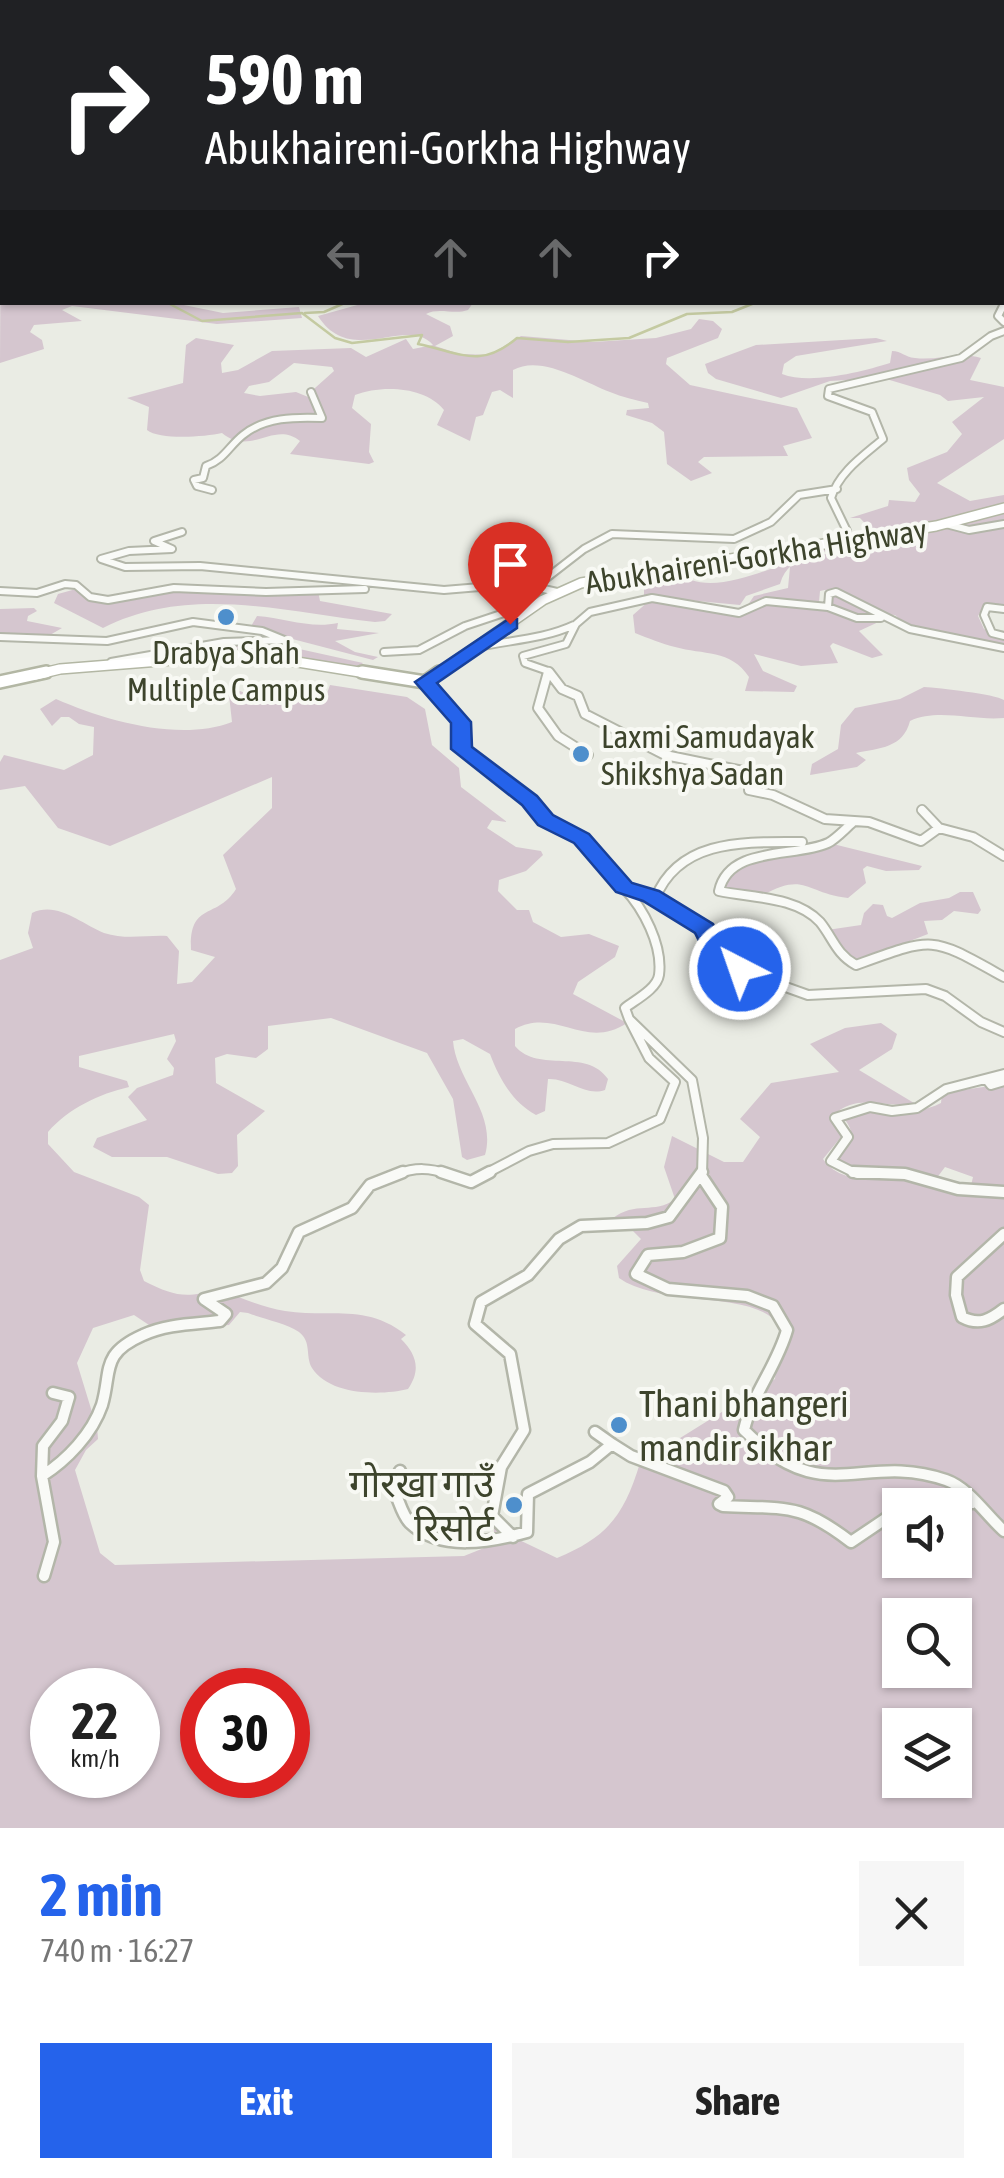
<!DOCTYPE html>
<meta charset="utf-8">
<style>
:root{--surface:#fff;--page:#f6f6f6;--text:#222;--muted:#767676;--accent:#2563eb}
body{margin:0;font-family:"Asap Condensed","Noto Sans Devanagari",sans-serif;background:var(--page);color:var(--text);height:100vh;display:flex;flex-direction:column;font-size:38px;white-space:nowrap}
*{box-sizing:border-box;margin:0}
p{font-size:32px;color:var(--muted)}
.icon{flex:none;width:55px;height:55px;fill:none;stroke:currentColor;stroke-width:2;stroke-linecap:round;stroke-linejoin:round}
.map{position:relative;height:1828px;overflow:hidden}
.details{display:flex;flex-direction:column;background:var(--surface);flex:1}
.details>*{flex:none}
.guide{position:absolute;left:0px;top:0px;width:1005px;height:305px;box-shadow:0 2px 8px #0004;background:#202124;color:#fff;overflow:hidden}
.fabs{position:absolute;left:882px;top:1488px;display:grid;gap:20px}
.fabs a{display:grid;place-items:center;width:90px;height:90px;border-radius:0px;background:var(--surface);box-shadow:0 2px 8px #0004;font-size:50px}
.speed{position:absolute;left:30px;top:1668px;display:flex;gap:20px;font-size:50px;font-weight:700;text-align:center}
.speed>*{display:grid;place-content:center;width:130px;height:130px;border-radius:50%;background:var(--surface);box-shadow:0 2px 8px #0004;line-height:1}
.speed small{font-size:25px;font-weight:400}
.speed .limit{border:15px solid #d22;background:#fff;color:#111}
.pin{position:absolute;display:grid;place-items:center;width:85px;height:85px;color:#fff;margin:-102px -42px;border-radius:50% 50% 50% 0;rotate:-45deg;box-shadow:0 0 10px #0007}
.pin .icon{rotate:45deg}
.me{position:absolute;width:110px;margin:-55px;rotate:319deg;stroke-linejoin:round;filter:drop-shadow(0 0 8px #0008)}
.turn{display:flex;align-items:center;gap:35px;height:210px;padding:0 40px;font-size:45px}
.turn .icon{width:130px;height:130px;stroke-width:2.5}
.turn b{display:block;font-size:70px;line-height:85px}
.lanes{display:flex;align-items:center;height:95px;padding:0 40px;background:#0003;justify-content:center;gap:50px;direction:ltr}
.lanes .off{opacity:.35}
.round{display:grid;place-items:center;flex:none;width:105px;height:105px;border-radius:0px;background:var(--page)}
.overview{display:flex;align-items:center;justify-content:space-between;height:170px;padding:0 40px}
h1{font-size:60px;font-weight:700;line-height:75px;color:var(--accent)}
.cta{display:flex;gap:20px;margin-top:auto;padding:20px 40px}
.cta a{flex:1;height:115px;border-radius:0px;background:var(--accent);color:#fff;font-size:40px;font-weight:700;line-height:115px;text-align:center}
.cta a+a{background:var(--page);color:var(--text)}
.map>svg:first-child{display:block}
</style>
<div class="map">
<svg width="1004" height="1828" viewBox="0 0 1004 1828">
<rect width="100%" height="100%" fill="#eaece4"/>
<path fill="#d5c6cf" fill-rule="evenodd" d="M 1,173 L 2,302 L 174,303 L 223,313 L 299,307 L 302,318 L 217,324 L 72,306 L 62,310 L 82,321 L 34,325 L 30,332 L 42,340 L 44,349 L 0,363 Z
M 473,303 L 468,310 C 454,315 439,307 426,314 L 450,326 L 453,336 L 435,346 L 460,354 L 489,355 L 521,336 L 593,342 L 656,338 L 691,329 L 699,319 L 713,321 L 722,329 L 718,338 L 667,358 L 666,364 L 690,385 L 797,408 L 812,438 L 783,446 L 788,456 L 704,457 L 698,462 L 712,473 L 691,481 L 667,464 L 664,432 L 652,423 L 626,415 L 627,410 L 649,408 L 648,403 C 635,400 622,397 610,392 C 584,382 541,354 513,370 L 513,398 L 500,390 L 492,392 L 483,415 L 476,417 L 470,441 L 437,425 L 444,410 C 425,386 381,385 355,395 L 352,408 L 371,424 L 369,452 L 374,462 L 369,464 L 290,454 L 300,441 C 274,420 251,457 222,433 C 204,437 159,440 147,430 L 149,407 L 127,398 L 183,383 L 186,345 L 196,338 L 234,345 L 221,363 L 222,373 L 238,370 L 272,351 L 351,348 L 366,357 L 406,339 L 413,349 L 433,345 C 407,315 351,368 318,316 L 361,304 ZM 294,363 L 332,367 L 334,371 L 315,388 L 313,399 L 296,392 L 260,396 L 244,393 L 249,386 L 269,382 Z
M 876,338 L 887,341 L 796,356 L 784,364 L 782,374 C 810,385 861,372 890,363 L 892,351 C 902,351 904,357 915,358 C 937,361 958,351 981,358 L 970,380 L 1004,387 L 1004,439 L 937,483 L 970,501 L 1004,495 L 1004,504 L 943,523 L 875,534 L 860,518 L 850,518 L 888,506 L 889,500 L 915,502 L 920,494 L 909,480 L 907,468 L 947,452 L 962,434 L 952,422 L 984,397 L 948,401 L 940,395 L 883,378 L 830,381 L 781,398 L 716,379 L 708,373 L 705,364 L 756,345 Z
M 1004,510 L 1004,605 L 984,606 L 978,616 L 984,629 L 1004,637 L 1004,645 C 970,640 921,640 895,615 C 866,615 848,583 820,591 L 819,602 L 768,598 L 745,609 L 754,596 L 788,588 L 790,567 C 806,556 824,555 843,550 C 895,535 952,531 1004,510 Z
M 854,542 C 826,556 790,550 780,584 L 746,596 L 740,605 L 644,596 L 644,586 L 652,575 L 674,569 C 704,600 760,571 794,561 L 779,552 Z
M 76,589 L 102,600 L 176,589 L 318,591 L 320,601 L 392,614 L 385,621 L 375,622 C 284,612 189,584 103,628 L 54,603 L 58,594 Z
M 833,595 L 885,619 L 859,631 L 883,655 L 872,658 L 833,643 L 830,646 L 838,663 L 801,666 L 754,654 L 763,671 L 797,686 L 794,692 L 745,691 L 749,677 C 731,649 703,655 675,647 C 662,644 648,638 635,633 L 633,615 L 650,600 L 738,617 L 769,604 L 825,610 L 832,606 Z
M 34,608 L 37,611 L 28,616 L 27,621 L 62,628 L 50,635 L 0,635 L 0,609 Z
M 257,616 C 285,618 310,629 338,623 L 337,629 L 379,633 L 335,641 L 355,652 L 378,657 L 373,660 L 250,628 Z
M 263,641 L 363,663 L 356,670 L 264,653 L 177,659 L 170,653 Z
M 330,685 L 407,697 L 425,709 L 432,745 L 459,768 L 461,787 L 507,822 L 492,820 L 487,828 L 516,847 L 541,851 L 543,855 L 526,871 L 499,880 L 498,891 L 517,910 L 529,910 L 533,922 L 561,937 L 589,934 L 619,946 L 615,957 L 578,982 L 573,994 L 627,1023 C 585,1051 556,1007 515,1029 L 515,1046 C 539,1074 586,1047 608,1079 L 605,1090 C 585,1097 569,1078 548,1079 L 545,1111 L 536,1115 C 512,1102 499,1078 490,1054 L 463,1039 L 453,1041 C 456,1080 497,1113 485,1155 L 467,1160 L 462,1157 L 453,1099 L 427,1053 L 331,1018 L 268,1026 L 268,1049 L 256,1058 L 227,1054 L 215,1058 L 216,1083 L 265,1111 L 237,1135 L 238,1166 L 232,1173 L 218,1174 L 167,1157 L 112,1157 L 93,1147 L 97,1138 L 147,1120 L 128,1097 L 137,1088 L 173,1075 L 174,1068 L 167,1059 L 176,1041 L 174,1034 L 79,1056 L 79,1067 L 127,1081 L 129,1087 C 99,1094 69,1108 48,1132 L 48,1144 L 74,1172 L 139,1197 L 149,1205 L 140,1270 L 144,1281 C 174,1296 186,1299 217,1289 C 240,1297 261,1307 285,1311 C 331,1318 366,1303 406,1335 L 401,1339 C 417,1355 421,1370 408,1389 C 380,1396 329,1395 312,1368 C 305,1356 312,1342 299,1332 C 286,1323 263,1319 248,1313 L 240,1312 L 229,1325 L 186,1328 L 164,1335 L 134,1315 L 93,1328 L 77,1363 L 92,1412 L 96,1414 L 98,1439 L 86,1450 L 75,1470 L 100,1553 L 115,1565 L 464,1556 L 494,1544 L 494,1528 L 489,1519 L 513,1537 L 557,1558 C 608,1537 624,1515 640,1463 L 775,1379 C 776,1364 784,1338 778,1325 C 757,1290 661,1308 619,1278 L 617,1266 L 641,1239 L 628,1226 L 612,1219 C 636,1200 654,1215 675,1199 L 664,1167 L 672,1136 L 724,1162 L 743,1162 L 760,1137 L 740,1119 L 771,1083 L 839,1072 L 810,1044 L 845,1028 L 881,1023 L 897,1034 L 892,1049 L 859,1070 L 914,1103 C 886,1110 857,1091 833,1116 L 841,1137 L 823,1159 C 843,1188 884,1176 914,1179 C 932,1181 951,1189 969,1194 L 973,1177 L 945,1167 L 936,1179 L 837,1164 C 844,1145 860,1139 845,1120 C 875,1104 910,1119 941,1103 L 942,1093 L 1004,1084 L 1004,1828 L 0,1828 L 0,960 L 33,948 L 28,933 L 32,913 C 58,901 81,924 104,933 C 125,940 146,935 167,936 L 179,951 L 177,984 L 192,982 L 215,957 L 191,950 C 189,901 217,920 236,889 L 223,855 L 272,808 L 272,777 L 110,846 L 58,828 L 25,786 L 0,790 L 0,762 L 4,755 L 64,770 L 93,755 L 94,727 L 79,724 L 69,717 L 61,717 L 52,726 L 40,709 L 56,699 C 106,721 180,742 232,722 L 229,695 L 240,691 L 266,701 L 325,699 ZM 900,1505 L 955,1505 L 955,1560 L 900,1560 ZM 900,1615 L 955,1615 L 955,1670 L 900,1670 ZM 52,1690 L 138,1690 L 138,1775 L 52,1775 ZM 202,1690 L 288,1690 L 288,1775 L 202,1775 ZM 900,1725 L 955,1725 L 955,1780 L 900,1780 Z
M 924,687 C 939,688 995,694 1004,700 L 1004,718 C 973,721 938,708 910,721 C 903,748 880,748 856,753 L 866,760 L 857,767 L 810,775 L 812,764 L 838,749 L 841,725 L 855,708 L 900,699 Z
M 833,844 L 922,866 L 919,870 L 886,871 L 867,866 L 863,869 L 866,883 L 848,898 C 803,893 806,870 758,898 L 722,890 L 721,886 L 751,860 Z
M 960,892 L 973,892 L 981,910 L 978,914 L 954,911 L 942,920 L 924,921 L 928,934 L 856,962 L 837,948 L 827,930 L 861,925 L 864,913 L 873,904 L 883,905 L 887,916 L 892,918 L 920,903 L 949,898 Z"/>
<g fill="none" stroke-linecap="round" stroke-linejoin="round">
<path stroke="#c4caa1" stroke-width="2.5" d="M 14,2 L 22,0
M 41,2 L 47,0
M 264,2 L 268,0
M 147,302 L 159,302
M 166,302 L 202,321 L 302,313 L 335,338 L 352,343 L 422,335 L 418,344 C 462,353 480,369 517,338 L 568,342 L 629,338 L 687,314 L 732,312 L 757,302
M 360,302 L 397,302
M 305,313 L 324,312 L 347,302"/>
<defs>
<path id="minor-far3" d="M 791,0 L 800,2"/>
<path id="minor-far2" d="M 1004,304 L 998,316 L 1004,322
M 212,490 L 197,486 L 194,480 L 203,478 L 206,466 C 224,460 229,446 243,435 C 265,417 295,417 322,418 L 311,392
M 946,524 L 969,530 L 1004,524
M 182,532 L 154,541 L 172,549 L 129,551 L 101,559 L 125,567 L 200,566 L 444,590 L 527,583 L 535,587 L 584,549 L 612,534 L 734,539 L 771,522 L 799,495 L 837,489
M 831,540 L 847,531 L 831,498 C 839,472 863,456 883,439 L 872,412 L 828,396 L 829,389 L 961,358 L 991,336 L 1004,331
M 0,591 L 37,593 L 65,584 L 76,585 L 90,597 L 108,600 L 174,588 L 266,592 L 365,589
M 828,607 L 857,618 L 881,618
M 1004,609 L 987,607 L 984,615 L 992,633 L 1004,636
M 0,637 L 107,641 L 193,622 L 262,631 L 284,640 L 224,642 L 111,662
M 478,647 C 511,640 544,639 574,625
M 384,652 L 419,650 L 465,626 L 504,613 L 535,587 L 557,592
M 548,671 L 551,675
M 547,675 L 548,671 L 525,663 L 523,656 L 566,644 L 576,624 L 590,612 L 652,598 L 739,613 L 766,601 L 828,607 L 829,594 L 836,592 L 910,629 L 1004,648"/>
<path id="minor-far1" d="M 548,672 L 538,708 L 558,736 L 588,755
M 549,672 L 562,689 L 578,696 L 585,714 L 665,755 L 743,771 L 749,776 L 749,790 L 773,795 L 825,819 L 869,822 L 921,841 L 939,828
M 425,682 L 461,722 L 461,749 L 530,801 L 546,820 L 587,843 L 624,888 L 651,896 L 705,929 L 724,965 L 808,995 L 926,989 L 945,996 L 981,1022 L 1004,1032
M 922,810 L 939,828 L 973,837 L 1004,856
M 852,823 C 845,829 836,839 828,843 C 796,858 729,845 719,891 C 751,898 796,896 820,922 C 833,938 836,954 856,965 C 936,936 930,936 1004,977
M 624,888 C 643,908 663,945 659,975 C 657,989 635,1000 625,1008 L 629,1019 L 692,1080 L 703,1138 L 702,1174
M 655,899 C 679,838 746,842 802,842
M 987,1080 L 991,1085 L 1004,1081
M 397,1174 C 416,1167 430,1168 448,1174
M 485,1174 L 529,1151 L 553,1144 L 608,1143 L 660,1119 L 675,1082 L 649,1058 L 629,1019
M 907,1174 L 857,1174 L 831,1161 L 848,1137 L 835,1118 L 870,1107 L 892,1111 L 917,1108 L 946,1089 L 1004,1074"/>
<path id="minor" d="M 441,1172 L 471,1182 L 490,1172
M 853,1172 L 905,1174 L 958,1189 L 1004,1192
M 702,1177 L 722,1207 L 720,1238 L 683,1252 L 648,1255 L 636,1274 L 668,1289 L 747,1296 L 773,1306 L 787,1330 C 777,1366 752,1394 744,1430 C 824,1511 861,1451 946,1480 C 969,1488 986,1515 1004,1531
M 1004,1234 L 957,1277 L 956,1295 L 962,1317 C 979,1326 990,1320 1004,1309
M 612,1444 L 631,1456 L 724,1491 L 728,1497 L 719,1504 L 723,1506 C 786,1509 799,1502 851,1542 L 900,1509
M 400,1471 L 392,1487 C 399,1498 401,1514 410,1523 C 440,1552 491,1542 527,1532 L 528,1494 L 590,1462 L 612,1444 L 595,1432
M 42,1476 C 67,1460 92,1434 102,1405 C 112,1371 100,1354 143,1335 C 166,1324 194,1324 220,1321 L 226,1314 L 204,1299 L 266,1283 L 282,1268 L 299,1232 L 352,1208 L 370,1185 L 403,1172
M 907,1505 L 952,1499 L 972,1503
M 513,1537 L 492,1516 L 501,1467 L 524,1430 L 510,1354 L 475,1324 L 481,1302 L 528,1275 L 559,1239 L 581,1226 L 647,1223 L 669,1217 L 702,1172
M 44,1576 L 54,1542 L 42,1476 L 43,1446 L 62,1421 L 69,1397 L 53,1393"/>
<path id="primary-far1" d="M 35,675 L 60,669 L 248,654 L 378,675
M 436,675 L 543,600 L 581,583 L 936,526 L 1004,508"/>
<path id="primary" d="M 362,672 L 425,682 L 439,672
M 0,682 L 46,672"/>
</defs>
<use href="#minor-far3" stroke="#b3b6a9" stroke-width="6"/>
<use href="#minor-far2" stroke="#b3b6a9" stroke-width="10"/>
<use href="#minor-far1" stroke="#b3b6a9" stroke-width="12"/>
<use href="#minor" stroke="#b3b6a9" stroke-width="15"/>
<use href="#primary-far1" stroke="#b3b7a4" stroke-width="12"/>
<use href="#primary" stroke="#b3b7a4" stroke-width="16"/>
<use href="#minor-far3" stroke="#f9faf7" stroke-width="4"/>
<use href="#minor-far2" stroke="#f9faf7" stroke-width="6"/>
<use href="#minor-far1" stroke="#f9faf7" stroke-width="8"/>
<use href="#minor" stroke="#f9faf7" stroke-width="10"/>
<use href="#primary-far1" stroke="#fff" stroke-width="9"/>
<use href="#primary" stroke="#fff" stroke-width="11"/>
</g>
<path fill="#2563eb" stroke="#184099" stroke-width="2.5" d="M 510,618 L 517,619 L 517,628 L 437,683 L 471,722 L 472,747 L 537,796 L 553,815 L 589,834 L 632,883 L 659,891 L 713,924 L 730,958 L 751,969 L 748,974 L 740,976 L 712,967 L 695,933 L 643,901 L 616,892 L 574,843 L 538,825 L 522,805 L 451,749 L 451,723 L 415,682 Z"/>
<g fill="#4e8fcc" stroke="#f8f9f4" stroke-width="4">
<circle cx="226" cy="617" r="10"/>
<circle cx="581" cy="754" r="10"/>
<circle cx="619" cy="1425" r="10"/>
<circle cx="514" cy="1505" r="10"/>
</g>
<g text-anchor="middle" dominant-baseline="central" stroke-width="8" stroke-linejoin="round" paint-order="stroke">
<g font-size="32" fill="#3d442c" stroke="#f8f9f4">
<text transform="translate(756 556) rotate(-9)">Abukhaireni-Gorkha Highway</text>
</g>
<g font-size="32" fill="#3d442c" stroke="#f8f9f4">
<text x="226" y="652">Drabya Shah<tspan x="226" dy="37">Multiple Campus</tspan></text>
<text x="601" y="736" text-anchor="start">Laxmi Samudayak<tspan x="601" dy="37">Shikshya Sadan</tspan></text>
</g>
<g font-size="38" fill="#3d442c" stroke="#f8f9f4" text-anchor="start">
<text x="639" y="1403">Thani bhangeri<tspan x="639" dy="44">mandir sikhar</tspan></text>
<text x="494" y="1483" text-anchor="end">गोरखा गाउँ<tspan x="494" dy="44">रिसोर्ट</tspan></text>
</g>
</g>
</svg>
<div class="fabs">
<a><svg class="icon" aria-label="sound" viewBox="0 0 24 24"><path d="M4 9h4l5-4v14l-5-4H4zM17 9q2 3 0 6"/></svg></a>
<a><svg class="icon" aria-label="search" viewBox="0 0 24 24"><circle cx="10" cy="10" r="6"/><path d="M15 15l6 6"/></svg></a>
<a><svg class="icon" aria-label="layers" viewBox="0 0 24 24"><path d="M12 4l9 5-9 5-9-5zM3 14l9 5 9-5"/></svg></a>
</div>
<div class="speed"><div>22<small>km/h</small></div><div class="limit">30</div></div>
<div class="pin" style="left:510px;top:624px;background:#d93025"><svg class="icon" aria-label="arrive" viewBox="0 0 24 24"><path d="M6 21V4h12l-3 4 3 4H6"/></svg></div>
<svg class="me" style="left:740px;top:969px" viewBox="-20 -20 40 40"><circle r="17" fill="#2563eb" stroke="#fff" stroke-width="3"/><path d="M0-11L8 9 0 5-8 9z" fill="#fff"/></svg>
<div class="guide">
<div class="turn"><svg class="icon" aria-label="right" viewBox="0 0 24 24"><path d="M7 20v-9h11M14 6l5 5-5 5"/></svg><div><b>590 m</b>Abukhaireni-Gorkha Highway</div></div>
<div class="lanes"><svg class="icon off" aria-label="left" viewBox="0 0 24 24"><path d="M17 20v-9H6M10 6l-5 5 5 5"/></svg><svg class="icon off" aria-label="ahead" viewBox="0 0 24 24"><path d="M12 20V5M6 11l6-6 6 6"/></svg><svg class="icon off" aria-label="ahead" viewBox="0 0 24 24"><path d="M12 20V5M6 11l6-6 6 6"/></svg><svg class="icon" aria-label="right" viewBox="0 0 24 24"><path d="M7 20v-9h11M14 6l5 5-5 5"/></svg></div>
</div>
</div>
<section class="details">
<div class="overview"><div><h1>2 min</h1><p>740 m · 16:27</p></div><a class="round"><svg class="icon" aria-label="close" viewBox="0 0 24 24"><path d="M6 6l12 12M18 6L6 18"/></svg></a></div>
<div class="cta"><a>Exit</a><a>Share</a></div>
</section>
